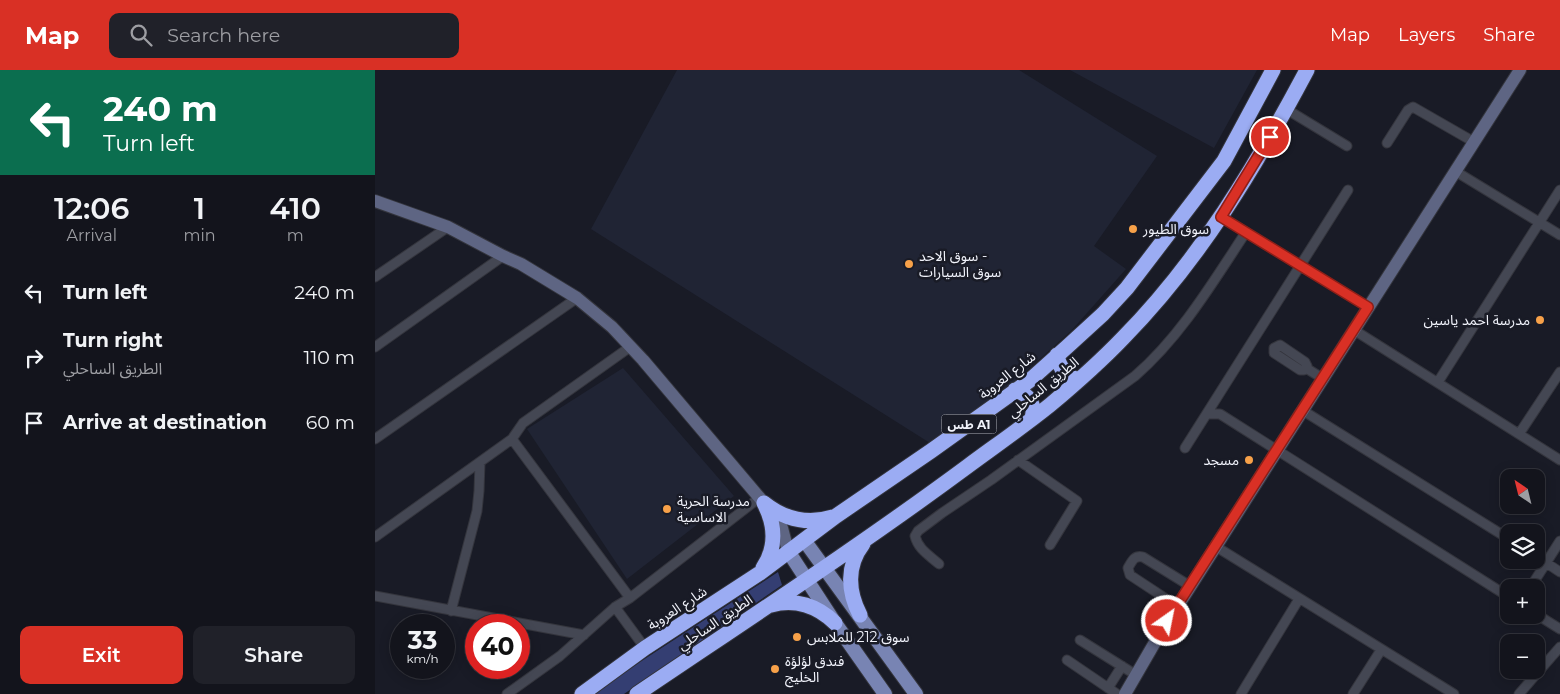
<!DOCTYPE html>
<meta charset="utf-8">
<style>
:root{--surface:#13141c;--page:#202129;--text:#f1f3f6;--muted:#9d9ea3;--line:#32333b;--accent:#d93025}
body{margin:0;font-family:Montserrat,"Noto Sans Arabic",sans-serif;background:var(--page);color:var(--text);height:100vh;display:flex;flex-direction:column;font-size:19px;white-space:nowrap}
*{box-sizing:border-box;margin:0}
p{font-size:16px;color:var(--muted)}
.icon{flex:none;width:28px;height:28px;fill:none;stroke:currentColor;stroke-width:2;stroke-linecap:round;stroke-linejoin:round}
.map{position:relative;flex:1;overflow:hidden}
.side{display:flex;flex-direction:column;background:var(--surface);width:375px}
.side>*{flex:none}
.top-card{background:#0b6e4f;color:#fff;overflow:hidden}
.needle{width:32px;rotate:325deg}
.tools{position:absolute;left:1125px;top:399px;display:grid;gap:10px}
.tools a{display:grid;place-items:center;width:45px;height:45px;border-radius:10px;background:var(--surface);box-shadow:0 2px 12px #0003,0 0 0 1px var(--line);font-size:25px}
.speed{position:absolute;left:15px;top:544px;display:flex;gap:10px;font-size:25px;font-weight:700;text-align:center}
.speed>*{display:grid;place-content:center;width:65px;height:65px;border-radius:50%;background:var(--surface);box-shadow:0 2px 12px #0003,0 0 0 1px var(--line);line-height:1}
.speed small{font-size:12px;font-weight:400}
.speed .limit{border:8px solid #d22;background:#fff;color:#111}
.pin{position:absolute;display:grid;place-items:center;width:42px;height:42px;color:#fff;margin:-21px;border:2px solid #fff;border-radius:50%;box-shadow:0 1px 5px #0007}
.me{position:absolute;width:55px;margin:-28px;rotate:33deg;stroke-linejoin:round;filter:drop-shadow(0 0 4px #0008)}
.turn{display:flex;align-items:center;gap:18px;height:105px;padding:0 20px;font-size:22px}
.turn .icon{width:65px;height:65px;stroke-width:2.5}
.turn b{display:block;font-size:35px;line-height:42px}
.eta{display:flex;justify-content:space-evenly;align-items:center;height:85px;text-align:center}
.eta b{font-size:30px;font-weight:600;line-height:35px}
.action{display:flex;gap:10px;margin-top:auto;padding:10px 20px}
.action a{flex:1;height:58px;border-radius:10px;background:var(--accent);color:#fff;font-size:20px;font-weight:600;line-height:58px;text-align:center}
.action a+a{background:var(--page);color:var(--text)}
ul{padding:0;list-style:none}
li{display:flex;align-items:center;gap:15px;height:65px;padding:0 20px}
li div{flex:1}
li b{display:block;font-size:19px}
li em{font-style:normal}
header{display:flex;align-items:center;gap:30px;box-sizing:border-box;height:70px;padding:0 25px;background:var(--accent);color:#fff}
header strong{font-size:24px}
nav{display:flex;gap:28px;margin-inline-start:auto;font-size:18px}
.search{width:350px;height:45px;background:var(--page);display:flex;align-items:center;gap:12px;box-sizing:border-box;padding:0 18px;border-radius:10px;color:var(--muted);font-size:19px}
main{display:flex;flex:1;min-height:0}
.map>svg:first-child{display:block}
</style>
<header>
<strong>Map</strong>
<div class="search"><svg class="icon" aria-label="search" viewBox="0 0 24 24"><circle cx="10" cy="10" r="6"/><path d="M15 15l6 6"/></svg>Search here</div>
<nav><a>Map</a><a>Layers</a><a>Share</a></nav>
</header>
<main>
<section class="side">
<div class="top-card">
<div class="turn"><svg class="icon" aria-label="left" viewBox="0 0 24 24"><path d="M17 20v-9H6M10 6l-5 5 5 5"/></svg><div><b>240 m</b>Turn left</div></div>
</div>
<div class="eta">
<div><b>12:06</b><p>Arrival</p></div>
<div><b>1</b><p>min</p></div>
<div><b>410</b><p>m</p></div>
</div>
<ul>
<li><svg class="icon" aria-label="left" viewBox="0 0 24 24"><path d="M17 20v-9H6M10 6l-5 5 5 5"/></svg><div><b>Turn left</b></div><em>240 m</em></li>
<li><svg class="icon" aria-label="right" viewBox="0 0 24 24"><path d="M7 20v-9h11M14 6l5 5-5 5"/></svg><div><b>Turn right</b><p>الطريق الساحلي</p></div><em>110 m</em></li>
<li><svg class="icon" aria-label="arrive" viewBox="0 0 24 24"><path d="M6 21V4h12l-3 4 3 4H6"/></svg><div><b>Arrive at destination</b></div><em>60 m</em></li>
</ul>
<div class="action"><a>Exit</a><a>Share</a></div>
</section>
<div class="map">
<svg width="1185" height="624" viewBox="0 0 1185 624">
<rect width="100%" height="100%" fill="#191b26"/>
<path fill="#202434" d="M 302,0 L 644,0 L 782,86 L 719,176 L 751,199 L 696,261 L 639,312 L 555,373 L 216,159 Z
M 695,0 L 882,0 L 839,78 Z
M 248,298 L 359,426 L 252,509 L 152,359 Z"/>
<path fill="#343e72" d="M 403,502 L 407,515 L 249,624 L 219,624 L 268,590 Z"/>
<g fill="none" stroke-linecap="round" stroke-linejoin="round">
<defs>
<path id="street" d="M 911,39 L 972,76
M 1012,73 L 1033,40 L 1038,37 L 1099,72
M 1080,101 L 1185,165
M 846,147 L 993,237
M 0,207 L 73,157
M 979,260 L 1185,390
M 905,275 L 930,292 L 932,296 L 929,300 L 925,300 L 899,283 L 899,278 Z
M 0,277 L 128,186
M 931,298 L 947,308
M 1063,312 L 1185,120
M 927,340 L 1134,469
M 832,344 L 845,344 L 1134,527
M 1144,364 L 1185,302
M 0,369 L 202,228
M 137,369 L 148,353 L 255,277
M 810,378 L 973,120
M 643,390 L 702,431 L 675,475
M 0,467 L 137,369 L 255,528
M 840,476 L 1079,624
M 1161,486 L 1185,502
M 564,494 C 554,485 543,479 540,466 L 543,461 L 567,443 L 616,410 L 760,306 C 806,266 838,212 871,162
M 1155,518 L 1185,471
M 0,526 L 209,565
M 802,536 L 755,505 L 753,498 C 757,491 759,485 768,487 L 815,516
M 240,537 L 270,578
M 76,541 L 102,441 L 104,421 L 105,392
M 1161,544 L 1185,559
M 705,570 L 761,605
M 692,590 L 742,624
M 733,618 L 747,596
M 132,624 L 185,586 L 240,537 L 255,528 L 384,428
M 866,624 L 924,529
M 978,624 L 1006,580
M 1144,624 L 1185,577"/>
<path id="secondary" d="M 0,131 L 73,157 L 128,186 L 146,194 L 202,228 L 237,257 L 268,290 L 389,433 L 407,458 L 413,481
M 750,624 L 783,567 L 1145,0"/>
<path id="primary" d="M 429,470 L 541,624
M 413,481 L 460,553 L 510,624"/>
<path id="highway" d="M 682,285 C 684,298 691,306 703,310
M 640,320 C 653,324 661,334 657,348
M 389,433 C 409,449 432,455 458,447
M 388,498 C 402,477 400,454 389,433
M 396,535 C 420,528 443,536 460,553
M 485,545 C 473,522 471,496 488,474
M 207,624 L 270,578 L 385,503 L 461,446 L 556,381 L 654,311 L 693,276 L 728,244 L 752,218 L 849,91 L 898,0
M 262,624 C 373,549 485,476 593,396 C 620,376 649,356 675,335 C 700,314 725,292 748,268 C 824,191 881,96 932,0"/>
</defs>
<use href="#street" stroke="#34353d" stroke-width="11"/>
<use href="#secondary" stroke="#34353d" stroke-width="14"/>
<use href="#primary" stroke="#34353d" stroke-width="16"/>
<use href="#highway" stroke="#34353d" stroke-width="17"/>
<use href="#street" stroke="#444753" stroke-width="9"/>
<use href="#secondary" stroke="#5e6583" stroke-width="12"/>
<use href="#primary" stroke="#7884b3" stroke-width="14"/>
<use href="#highway" stroke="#9bacf3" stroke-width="15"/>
</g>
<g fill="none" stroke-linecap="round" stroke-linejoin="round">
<defs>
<path id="route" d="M 792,551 L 993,237 L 846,147 L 895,67"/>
</defs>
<use href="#route" stroke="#8d1f18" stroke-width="12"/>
<use href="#route" stroke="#d93025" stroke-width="9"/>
</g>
<g fill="#f7a149" stroke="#191b26" stroke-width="2">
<circle cx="758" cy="159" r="5"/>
<circle cx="534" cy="194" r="5"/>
<circle cx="1165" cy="250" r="5"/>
<circle cx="874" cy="390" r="5"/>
<circle cx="292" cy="439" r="5"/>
<circle cx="422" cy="567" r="5"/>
<circle cx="400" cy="599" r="5"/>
</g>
<g text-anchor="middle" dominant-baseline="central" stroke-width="5" stroke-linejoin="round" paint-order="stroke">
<rect fill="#191b26" stroke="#b0b2bb" stroke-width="1" x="566.5" y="344.5" width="55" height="19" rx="4"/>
<g font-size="12" font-weight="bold" fill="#f1f3fb">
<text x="594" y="354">طس A1</text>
</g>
<g font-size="14" fill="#f1f3fb" stroke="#191b26" text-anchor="start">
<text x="768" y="159">سوق الطيور</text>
<text x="544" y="186">سوق الاحد -<tspan x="544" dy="16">سوق السيارات</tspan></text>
<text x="1155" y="250" text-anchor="end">مدرسة احمد ياسين</text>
<text x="864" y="390" text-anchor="end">مسجد</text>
<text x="302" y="431">مدرسة الحرية<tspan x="302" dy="16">الاساسية</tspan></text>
<text x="432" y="567">سوق 212 للملابس</text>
<text x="410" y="591">فندق لؤلؤة<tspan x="410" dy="16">الخليج</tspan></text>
</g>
<g font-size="14" fill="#f1f3fb" stroke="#191b26">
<text transform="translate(632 305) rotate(-38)">شارع العروبة</text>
<text transform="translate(668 317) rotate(-39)">الطريق الساحلي</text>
<text transform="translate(302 538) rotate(-33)">شارع العروبة</text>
<text transform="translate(340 552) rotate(-34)">الطريق الساحلي</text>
</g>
</g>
</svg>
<div class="tools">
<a><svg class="needle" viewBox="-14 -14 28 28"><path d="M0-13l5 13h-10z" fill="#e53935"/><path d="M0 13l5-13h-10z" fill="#9d9ea3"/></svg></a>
<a><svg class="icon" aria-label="layers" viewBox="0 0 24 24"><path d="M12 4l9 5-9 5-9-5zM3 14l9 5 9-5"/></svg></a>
<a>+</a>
<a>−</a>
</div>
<div class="speed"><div>33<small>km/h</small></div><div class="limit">40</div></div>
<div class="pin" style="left:895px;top:67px;background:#d93025"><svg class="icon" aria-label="arrive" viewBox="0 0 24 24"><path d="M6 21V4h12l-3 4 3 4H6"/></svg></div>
<svg class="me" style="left:792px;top:551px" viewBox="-20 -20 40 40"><circle r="17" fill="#d93025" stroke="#fff" stroke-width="3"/><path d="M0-11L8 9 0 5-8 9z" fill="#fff"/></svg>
</div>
</main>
